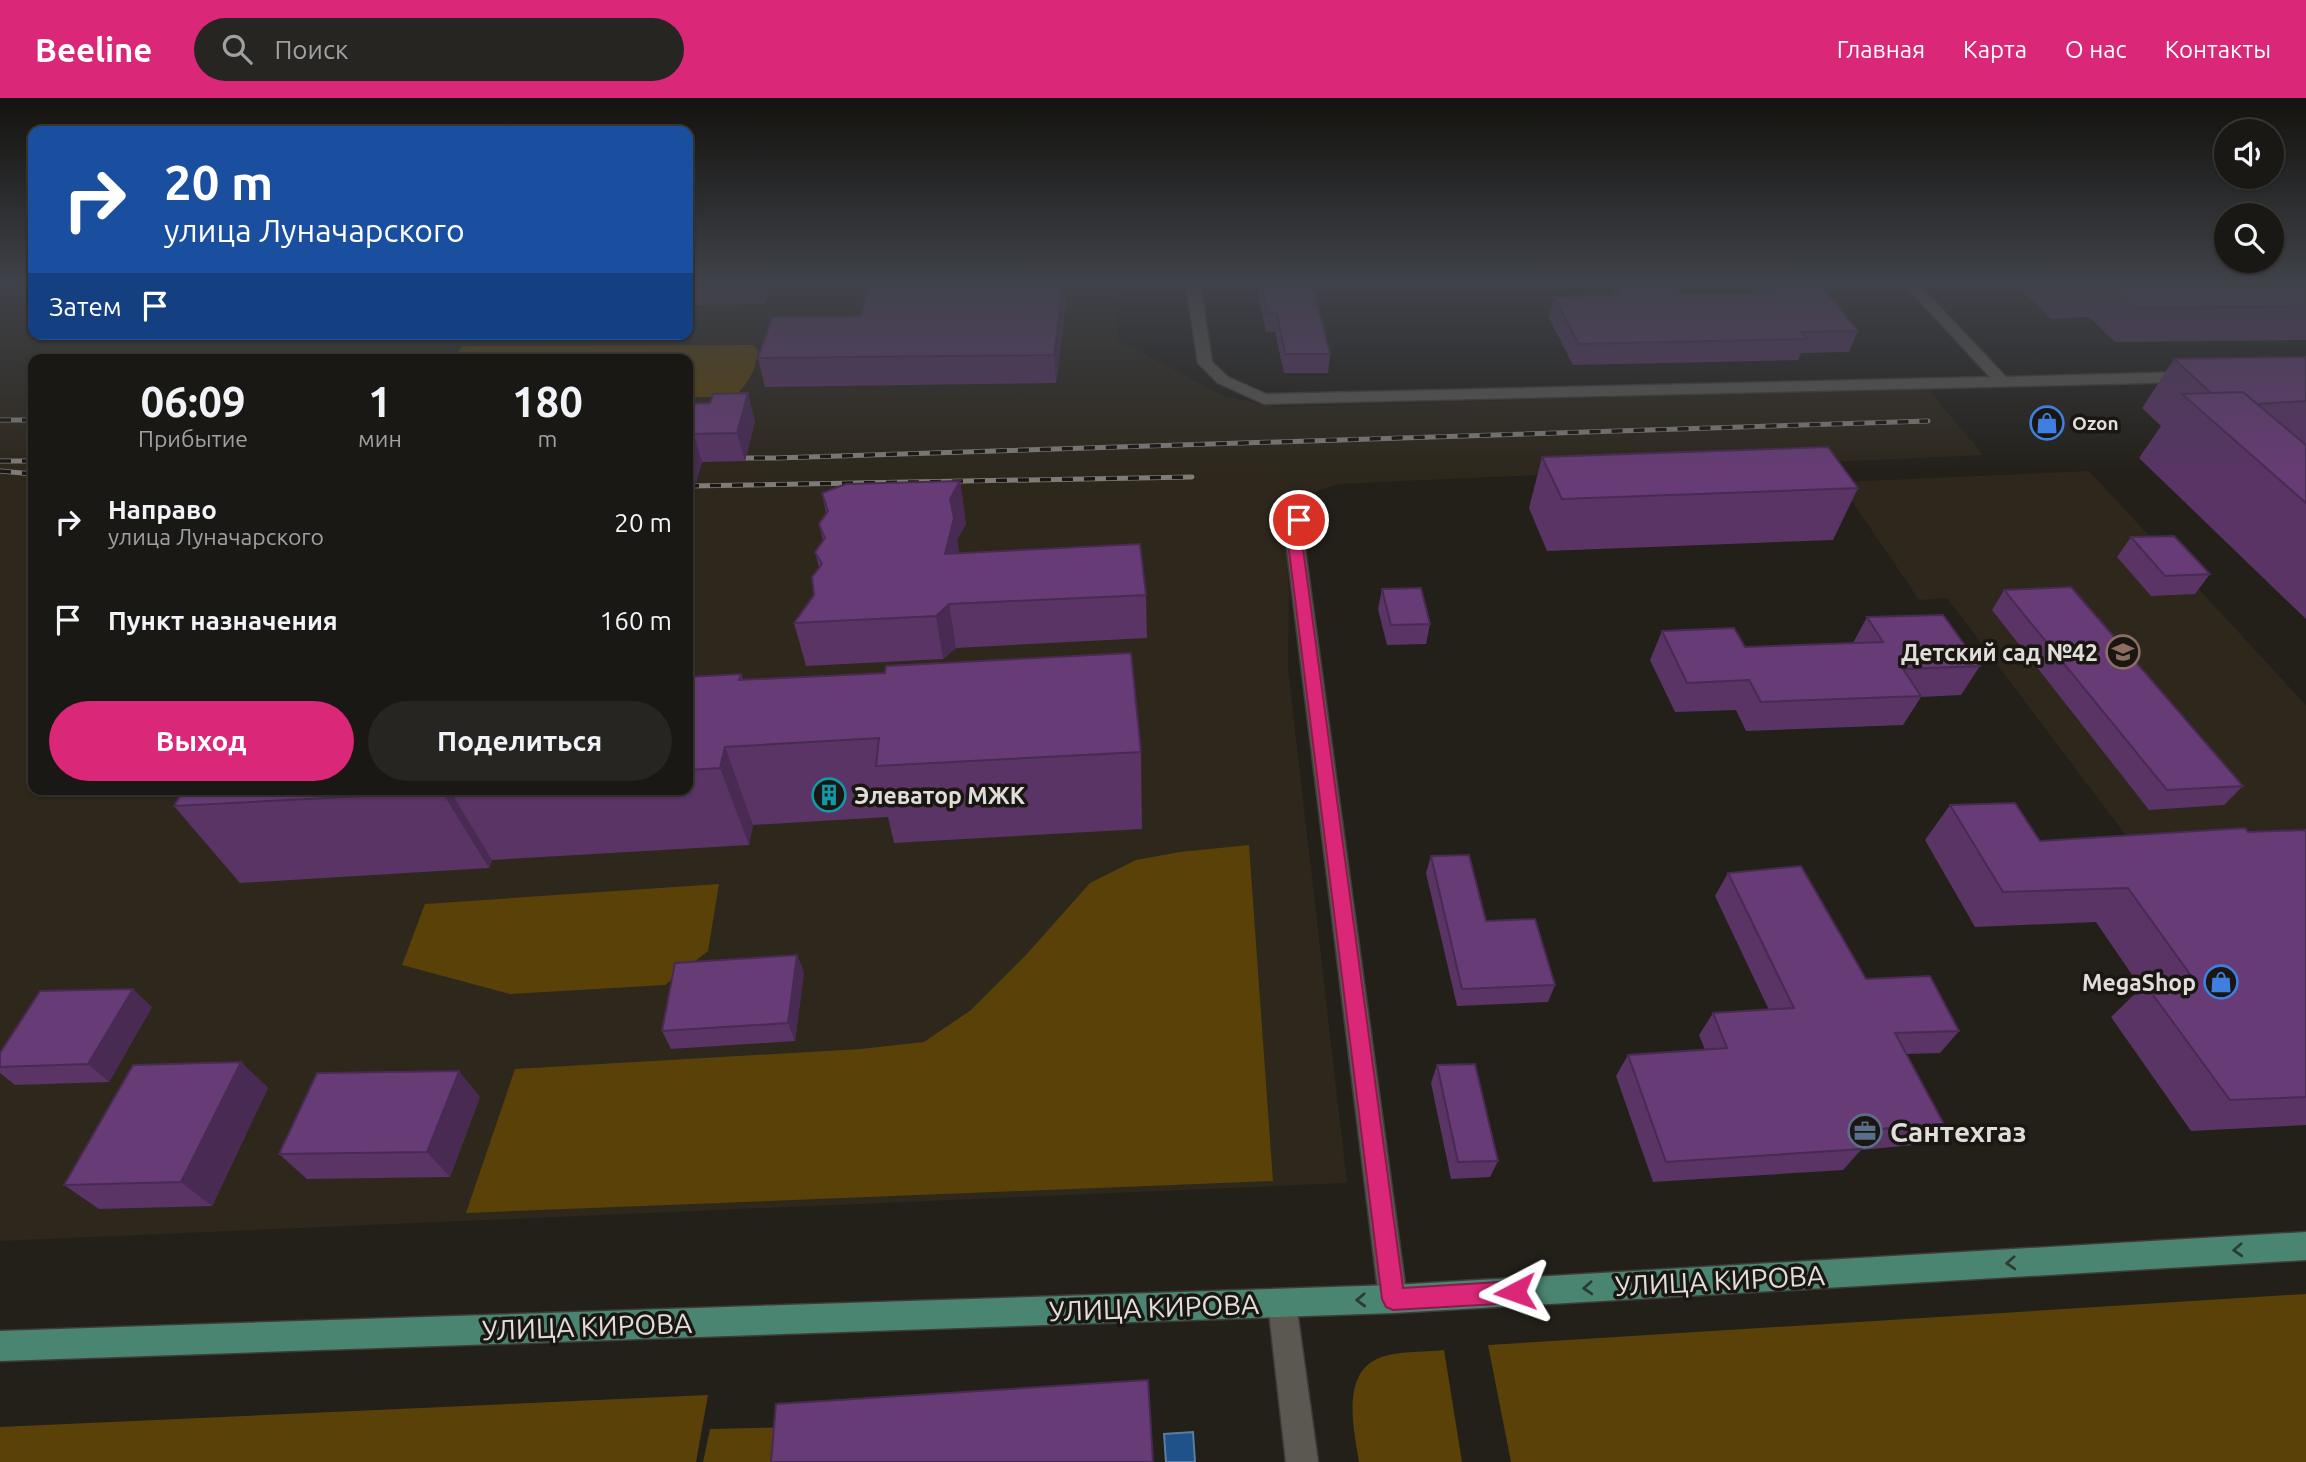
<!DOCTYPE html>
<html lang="ru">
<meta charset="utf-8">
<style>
:root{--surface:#1a1814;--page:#272522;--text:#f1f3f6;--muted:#9fa0a0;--line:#383734;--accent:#db2777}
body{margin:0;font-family:Ubuntu,sans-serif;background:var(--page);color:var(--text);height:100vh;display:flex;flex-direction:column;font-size:26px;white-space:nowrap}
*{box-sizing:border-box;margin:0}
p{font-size:23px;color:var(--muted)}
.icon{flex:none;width:38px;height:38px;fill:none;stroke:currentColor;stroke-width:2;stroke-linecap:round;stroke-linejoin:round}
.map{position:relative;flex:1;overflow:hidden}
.drawer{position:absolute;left:28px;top:256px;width:665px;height:441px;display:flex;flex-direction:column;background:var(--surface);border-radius:14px;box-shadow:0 2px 5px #0004,0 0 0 2px var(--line)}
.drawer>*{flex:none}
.top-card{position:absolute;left:28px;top:28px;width:665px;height:214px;border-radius:14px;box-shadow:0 2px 5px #0004,0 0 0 2px var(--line);background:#1a4fa0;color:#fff;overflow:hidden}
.tools{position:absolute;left:2214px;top:21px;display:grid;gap:14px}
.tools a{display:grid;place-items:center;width:70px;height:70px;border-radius:50%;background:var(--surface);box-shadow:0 2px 5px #0004,0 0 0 2px var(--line);font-size:35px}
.pin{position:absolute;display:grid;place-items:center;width:60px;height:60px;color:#fff;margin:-30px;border:4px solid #fff;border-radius:50%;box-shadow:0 2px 7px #0007}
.me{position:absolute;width:77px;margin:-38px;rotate:266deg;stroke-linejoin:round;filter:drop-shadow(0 0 5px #0008)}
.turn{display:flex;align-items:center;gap:24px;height:147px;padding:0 21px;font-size:32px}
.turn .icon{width:91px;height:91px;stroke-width:2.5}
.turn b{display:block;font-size:49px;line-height:60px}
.then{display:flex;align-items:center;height:66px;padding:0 21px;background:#0003;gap:14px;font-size:26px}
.eta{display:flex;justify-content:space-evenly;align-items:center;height:119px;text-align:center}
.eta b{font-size:42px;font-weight:700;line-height:49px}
.cta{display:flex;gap:14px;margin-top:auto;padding:14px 21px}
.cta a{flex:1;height:80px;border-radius:42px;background:var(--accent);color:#fff;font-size:28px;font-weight:700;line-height:80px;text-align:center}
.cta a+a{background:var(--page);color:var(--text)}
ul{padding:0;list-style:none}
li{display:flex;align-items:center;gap:21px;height:98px;padding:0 21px}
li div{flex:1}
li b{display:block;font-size:26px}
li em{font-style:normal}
header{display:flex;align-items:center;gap:42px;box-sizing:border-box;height:98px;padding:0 35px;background:var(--accent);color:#fff}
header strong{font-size:33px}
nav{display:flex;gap:38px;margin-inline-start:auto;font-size:24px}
.search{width:490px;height:63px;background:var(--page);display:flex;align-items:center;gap:18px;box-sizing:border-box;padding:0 24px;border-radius:38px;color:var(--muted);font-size:26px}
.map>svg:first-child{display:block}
</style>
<header>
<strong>Beeline</strong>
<div class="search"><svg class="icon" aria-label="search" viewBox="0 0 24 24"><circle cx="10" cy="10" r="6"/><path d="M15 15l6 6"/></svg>Поиск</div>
<nav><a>Главная</a><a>Карта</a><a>О нас</a><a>Контакты</a></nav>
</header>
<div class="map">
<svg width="2306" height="1364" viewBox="0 0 2306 1364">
<rect width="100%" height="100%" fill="#23201a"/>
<path fill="#2d271c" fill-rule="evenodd" d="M 0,186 L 33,186 L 33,236 L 688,236 L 688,186 L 1117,186 L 1118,242 L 1224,298 L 1276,309 L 1927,290 L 1983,357 L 1339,386 L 1313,394 L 1291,412 L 1285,438 L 1289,494 L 1288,570 L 1347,1085 L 0,1143 ZM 33,261 L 688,261 L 688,691 L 33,691 Z
M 2089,373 L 2306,607 L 2306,749 L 2143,760 L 1947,500 L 1919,502 L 1839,384 Z"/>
<path fill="#5a4108" d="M 754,247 L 758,253 C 755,274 749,284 734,299 L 688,299 L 688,261 L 454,261 L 462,248 Z
M 1249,747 L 1273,1083 L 466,1115 L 515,971 L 861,951 L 924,944 L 971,912 L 1025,858 L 1090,785 L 1136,762 L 1180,754 Z
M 719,786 L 708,853 L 665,887 L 510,896 L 402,867 L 425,806 Z
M 2306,1196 L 2306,1364 L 1511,1364 L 1488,1247 Z
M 1444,1252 L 1462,1364 L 1359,1364 C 1353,1327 1339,1267 1389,1257 C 1407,1253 1426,1254 1444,1252 Z
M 708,1297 L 696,1364 L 0,1364 L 0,1329 Z
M 795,1329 L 789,1364 L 703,1364 L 710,1331 Z"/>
<path fill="#1f5288" stroke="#597ca1" stroke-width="2" d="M 1193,1334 L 1195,1364 L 1166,1364 L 1164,1336 Z"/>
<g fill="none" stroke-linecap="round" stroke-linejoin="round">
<defs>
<path id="minor" d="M 1186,186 L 1200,186 L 1212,264 L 1228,279 L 1266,296 L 1990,279 L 1904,186 L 1918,186 L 2006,279 L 2188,274 L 2196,279 L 2188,284 L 1264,306 L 1218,285 L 1198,265 Z
M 1304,403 L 1312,408 L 1303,436 L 1407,1201 L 1403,1211 L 1393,1215 L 1383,1211 L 1379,1201 L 1285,436 L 1296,408 Z
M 1282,1191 L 1292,1195 L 1296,1205 L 1318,1364 L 1286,1364 L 1268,1205 L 1272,1195 Z"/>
<path id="major" d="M 2306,1134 L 2306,1162 L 1393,1215 L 0,1263 L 0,1233 L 1393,1187 Z"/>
</defs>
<use href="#minor" stroke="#3f3c38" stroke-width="3"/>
<use href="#major" stroke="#3f3c38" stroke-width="3"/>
<use href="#minor" fill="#5b5751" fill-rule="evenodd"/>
<use href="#major" fill="#4a8571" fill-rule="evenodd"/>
<defs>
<path id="rail" d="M 0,322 L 33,322
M 688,360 L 776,360 L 1928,323
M 0,363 L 33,363
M 0,373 L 33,376
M 688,388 L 1192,379"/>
</defs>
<use href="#rail" stroke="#7f7c78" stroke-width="5"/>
<use href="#rail" stroke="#1a1611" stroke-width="3.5" stroke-dasharray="11" stroke-linecap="butt"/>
</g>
<path fill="#593465" d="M 688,186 L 772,186 L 765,206 L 688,207 Z
M 1068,186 L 1056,285 L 765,289 L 758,260 L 860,218 Z
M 1259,186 L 1312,186 L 1330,256 L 1328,275 L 1284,275 L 1275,234 L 1266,234 L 1258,196 Z
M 1745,186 L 1820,186 L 1858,233 L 1849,254 L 1801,255 L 1798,262 L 1573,267 L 1549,220 L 1554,199 L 1612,198 L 1614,188 L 1682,196 L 1752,195 Z
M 2016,186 L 2306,186 L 2306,242 L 2115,244 L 2089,219 L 2051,221 Z
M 2306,259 L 2306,521 L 2139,360 L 2161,328 L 2142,310 L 2174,261 Z
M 688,306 L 755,323 L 745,363 L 702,364 L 688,412 Z
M 1542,359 L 1858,390 L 1833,442 L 1547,453 L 1529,410 Z
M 960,383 L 966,426 L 957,442 L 959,455 L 1146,497 L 1147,540 L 956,550 L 943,561 L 806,568 L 794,525 L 814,497 L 819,469 L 815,454 L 823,443 L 819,426 L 826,415 L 822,395 Z
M 2131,439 L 2210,476 L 2195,496 L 2151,498 L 2117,459 Z
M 1382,491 L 1430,526 L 1426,546 L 1387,547 L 1378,511 Z
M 2004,492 L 2243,688 L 2224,707 L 2149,712 L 1992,512 Z
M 1867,519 L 1980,568 L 1961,597 L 1921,599 L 1903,627 L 1746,633 L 1736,612 L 1675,614 L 1650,562 L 1662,533 L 1745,549 L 1853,545 Z
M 741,576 L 743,582 L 1141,654 L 1142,731 L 894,745 L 888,719 L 753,727 L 749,747 L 492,762 L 489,770 L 240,785 L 174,708 L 184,691 L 688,691 L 688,579 Z
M 1950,707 L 2040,743 L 2306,732 L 2306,1027 L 2191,1033 L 2111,919 L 2141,890 L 2096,824 L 1975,829 L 1925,742 Z
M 1431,758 L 1486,823 L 1555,887 L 1548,904 L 1457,908 L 1426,775 Z
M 1728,775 L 1866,881 L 1959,933 L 1940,955 L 1906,956 L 1944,1026 L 1924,1046 L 1861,1052 L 1843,1072 L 1653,1084 L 1616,978 L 1628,957 L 1705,952 L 1699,937 L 1713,915 L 1769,912 L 1715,798 Z
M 797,857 L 804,875 L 795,943 L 671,951 L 662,933 Z
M 152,909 L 109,984 L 15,987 L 0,975 L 0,955 Z
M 241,964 L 268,990 L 212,1108 L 99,1111 L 64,1087 Z
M 1437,967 L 1498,1063 L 1490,1079 L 1451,1081 L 1431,985 Z
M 480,999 L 450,1079 L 307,1081 L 279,1056 Z"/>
<path fill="#482a53" d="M 760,186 L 772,186 L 765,206 Z
M 1063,186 L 1068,186 L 1056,285 L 1054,257 Z
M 748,295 L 755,323 L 745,363 L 737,335 Z
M 694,336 L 702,364 L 688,412 L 688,354 Z
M 960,383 L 966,426 L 957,442 L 960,463 L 945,456 L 950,401 Z
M 949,506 L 956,550 L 943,561 L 936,518 Z
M 725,649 L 753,727 L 749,747 L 720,670 Z
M 443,691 L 449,691 L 492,762 L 489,770 L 442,694 Z
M 797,857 L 804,875 L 795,943 L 788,925 Z
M 133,891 L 152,909 L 109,984 L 88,966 Z
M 241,964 L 268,990 L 212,1108 L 181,1084 Z
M 459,973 L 480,999 L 450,1079 L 427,1054 Z"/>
<path fill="#673c76" stroke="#482a53" stroke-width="2" d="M 870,186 L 1063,186 L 1054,257 L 758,260 L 772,219 L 860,218 Z
M 1261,186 L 1312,186 L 1330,256 L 1285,256 L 1277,215 L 1268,215 Z
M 1768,186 L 1820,186 L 1858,233 L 1801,234 L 1807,241 L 1579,246 L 1554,199 L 1619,197 L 1614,188 L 1676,187 L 1682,196 L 1775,195 Z
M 2069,186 L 2103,186 L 2070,187 Z
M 2108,186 L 2306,186 L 2306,208 L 2135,210 Z
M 2306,259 L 2306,303 L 2257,306 L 2243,294 L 2211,295 L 2174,261 Z
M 2243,294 L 2306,347 L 2306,405 L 2182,296 Z
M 748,295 L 737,335 L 694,336 L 688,354 L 688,306 L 710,305 L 713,296 Z
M 1828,349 L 1858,390 L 1562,401 L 1542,359 Z
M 960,383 L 950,401 L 954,420 L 945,456 L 1140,446 L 1146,497 L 949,506 L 936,518 L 794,525 L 814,497 L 812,479 L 822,466 L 815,454 L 825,440 L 819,426 L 828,413 L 822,395 L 846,386 Z
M 2174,438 L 2210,476 L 2165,478 L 2131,439 Z
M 2071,489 L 2243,688 L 2167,692 L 2004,492 Z
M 1421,490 L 1430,526 L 1391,527 L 1382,491 Z
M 1943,517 L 1980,568 L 1903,571 L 1921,598 L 1761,604 L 1749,582 L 1687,585 L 1662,533 L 1734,530 L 1745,549 L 1883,544 L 1867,519 Z
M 1131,555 L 1141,654 L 876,668 L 879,640 L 725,649 L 720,670 L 688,672 L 688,579 L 741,576 L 739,582 L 885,575 L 886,568 Z
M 184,691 L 443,691 L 442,694 L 174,708 Z
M 2015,705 L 2040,743 L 2245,730 L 2248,734 L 2306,732 L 2306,999 L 2230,1002 L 2145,886 L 2194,882 L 2128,790 L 2003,794 L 1950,707 Z
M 1469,757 L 1486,823 L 1535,821 L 1555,887 L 1462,891 L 1431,758 Z
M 1801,768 L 1866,881 L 1930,878 L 1959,933 L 1895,935 L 1944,1026 L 1854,1033 L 1861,1051 L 1666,1064 L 1628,957 L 1727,950 L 1713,915 L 1794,910 L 1728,775 Z
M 797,857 L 788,925 L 662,933 L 675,865 Z
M 133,891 L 88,966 L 0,969 L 0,955 L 40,893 Z
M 241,964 L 181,1084 L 64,1087 L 133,967 Z
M 1475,966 L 1498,1063 L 1458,1064 L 1437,967 Z
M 459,973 L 427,1054 L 279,1056 L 317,975 Z
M 1148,1282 L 1153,1364 L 771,1364 L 776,1306 Z"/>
<defs><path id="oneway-chevron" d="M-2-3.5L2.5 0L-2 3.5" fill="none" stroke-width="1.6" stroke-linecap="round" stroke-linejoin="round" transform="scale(1.75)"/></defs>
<g stroke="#2b3d33">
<use href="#oneway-chevron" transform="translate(2238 1152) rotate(177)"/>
<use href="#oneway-chevron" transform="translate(2011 1165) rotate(177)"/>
<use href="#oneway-chevron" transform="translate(1588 1190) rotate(177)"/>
<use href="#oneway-chevron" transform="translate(1361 1202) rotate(178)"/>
</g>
<linearGradient id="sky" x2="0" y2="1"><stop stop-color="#13120e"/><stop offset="0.49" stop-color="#3f4249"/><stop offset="1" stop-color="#3f4249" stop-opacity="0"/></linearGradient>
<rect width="2306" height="376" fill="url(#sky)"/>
<path fill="#db2777" stroke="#8e194d" stroke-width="2" d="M 1299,418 L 1305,422 L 1301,436 L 1403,1190 L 1515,1183 L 1523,1187 L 1526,1194 L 1523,1202 L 1515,1205 L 1393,1212 L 1386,1209 L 1382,1201 L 1287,436 L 1292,422 Z"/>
<defs>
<symbol id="shop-ring" viewBox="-11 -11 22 22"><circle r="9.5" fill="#1a1611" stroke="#3f7fe0" stroke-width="1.5"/><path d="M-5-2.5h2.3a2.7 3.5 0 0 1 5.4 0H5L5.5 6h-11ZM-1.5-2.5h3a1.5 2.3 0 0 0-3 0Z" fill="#3f7fe0"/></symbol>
<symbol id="school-ring" viewBox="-11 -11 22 22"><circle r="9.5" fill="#1a1611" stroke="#8d6e63" stroke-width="1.5"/><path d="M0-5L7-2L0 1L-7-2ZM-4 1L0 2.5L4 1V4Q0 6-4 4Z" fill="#8d6e63"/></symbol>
<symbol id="building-ring" viewBox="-11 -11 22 22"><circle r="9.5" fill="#1a1611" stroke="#0f9aa8" stroke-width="1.5"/><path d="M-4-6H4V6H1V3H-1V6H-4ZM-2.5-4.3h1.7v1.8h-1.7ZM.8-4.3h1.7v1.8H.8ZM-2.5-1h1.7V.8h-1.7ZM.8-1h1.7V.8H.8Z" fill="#0f9aa8"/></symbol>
<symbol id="office-ring" viewBox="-11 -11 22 22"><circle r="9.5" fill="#1a1611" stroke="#5c6f8a" stroke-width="1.5"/><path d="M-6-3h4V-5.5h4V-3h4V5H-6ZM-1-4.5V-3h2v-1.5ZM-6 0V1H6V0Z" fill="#5c6f8a"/></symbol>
</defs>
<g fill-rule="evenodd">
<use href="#shop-ring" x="2028" y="306" width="38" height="38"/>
<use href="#school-ring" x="2104" y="535" width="38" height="38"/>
<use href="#building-ring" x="810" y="678" width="38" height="38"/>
<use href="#shop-ring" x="2202" y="865" width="38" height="38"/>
<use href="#office-ring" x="1846" y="1014" width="38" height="38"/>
</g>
<g text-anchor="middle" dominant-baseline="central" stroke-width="7" stroke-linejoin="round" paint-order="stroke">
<g font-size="19" font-weight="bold" fill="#e0ddda" stroke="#1a1611" text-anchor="start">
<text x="2072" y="325">Ozon</text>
</g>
<g font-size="23" font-weight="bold" fill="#e0ddda" stroke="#1a1611" text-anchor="end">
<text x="2098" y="554">Детский сад №42</text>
<text x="854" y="697" text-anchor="start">Элеватор МЖК</text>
<text x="2196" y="884">MegaShop</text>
</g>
<g font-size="28" font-weight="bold" fill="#e0ddda" stroke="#1a1611" text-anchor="start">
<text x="1890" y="1033">Сантехгаз</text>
</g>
<g font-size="28" fill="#e0ddda" stroke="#1a1611">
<text transform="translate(1720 1182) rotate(-3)">УЛИЦА КИРОВА</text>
<text transform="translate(1154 1209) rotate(-2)">УЛИЦА КИРОВА</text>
<text transform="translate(587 1228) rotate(-2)">УЛИЦА КИРОВА</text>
</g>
</g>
</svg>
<div class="tools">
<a><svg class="icon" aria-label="sound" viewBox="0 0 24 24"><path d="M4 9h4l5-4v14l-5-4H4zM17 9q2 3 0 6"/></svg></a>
<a><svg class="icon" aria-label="search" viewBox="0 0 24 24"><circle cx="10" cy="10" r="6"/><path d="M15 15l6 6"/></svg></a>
</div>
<div class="pin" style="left:1299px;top:422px;background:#d93025"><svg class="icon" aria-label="arrive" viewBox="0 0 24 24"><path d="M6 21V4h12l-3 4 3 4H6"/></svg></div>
<svg class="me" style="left:1515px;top:1194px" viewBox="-20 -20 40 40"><path d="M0-17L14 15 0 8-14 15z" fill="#db2777" stroke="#fff" stroke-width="4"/></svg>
<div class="top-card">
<div class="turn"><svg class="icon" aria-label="right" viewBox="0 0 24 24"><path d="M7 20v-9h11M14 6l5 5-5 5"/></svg><div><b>20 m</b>улица Луначарского</div></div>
<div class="then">Затем<svg class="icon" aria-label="arrive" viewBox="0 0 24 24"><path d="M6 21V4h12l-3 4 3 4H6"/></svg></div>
</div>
<section class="drawer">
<div class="eta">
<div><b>06:09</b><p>Прибытие</p></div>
<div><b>1</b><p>мин</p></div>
<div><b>180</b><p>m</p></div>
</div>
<ul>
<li><svg class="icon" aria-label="right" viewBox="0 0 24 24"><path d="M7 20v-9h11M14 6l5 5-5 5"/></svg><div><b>Направо</b><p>улица Луначарского</p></div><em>20 m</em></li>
<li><svg class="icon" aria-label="arrive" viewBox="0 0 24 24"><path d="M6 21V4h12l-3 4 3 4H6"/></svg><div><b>Пункт назначения</b></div><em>160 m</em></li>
</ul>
<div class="cta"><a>Выход</a><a>Поделиться</a></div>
</section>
</div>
